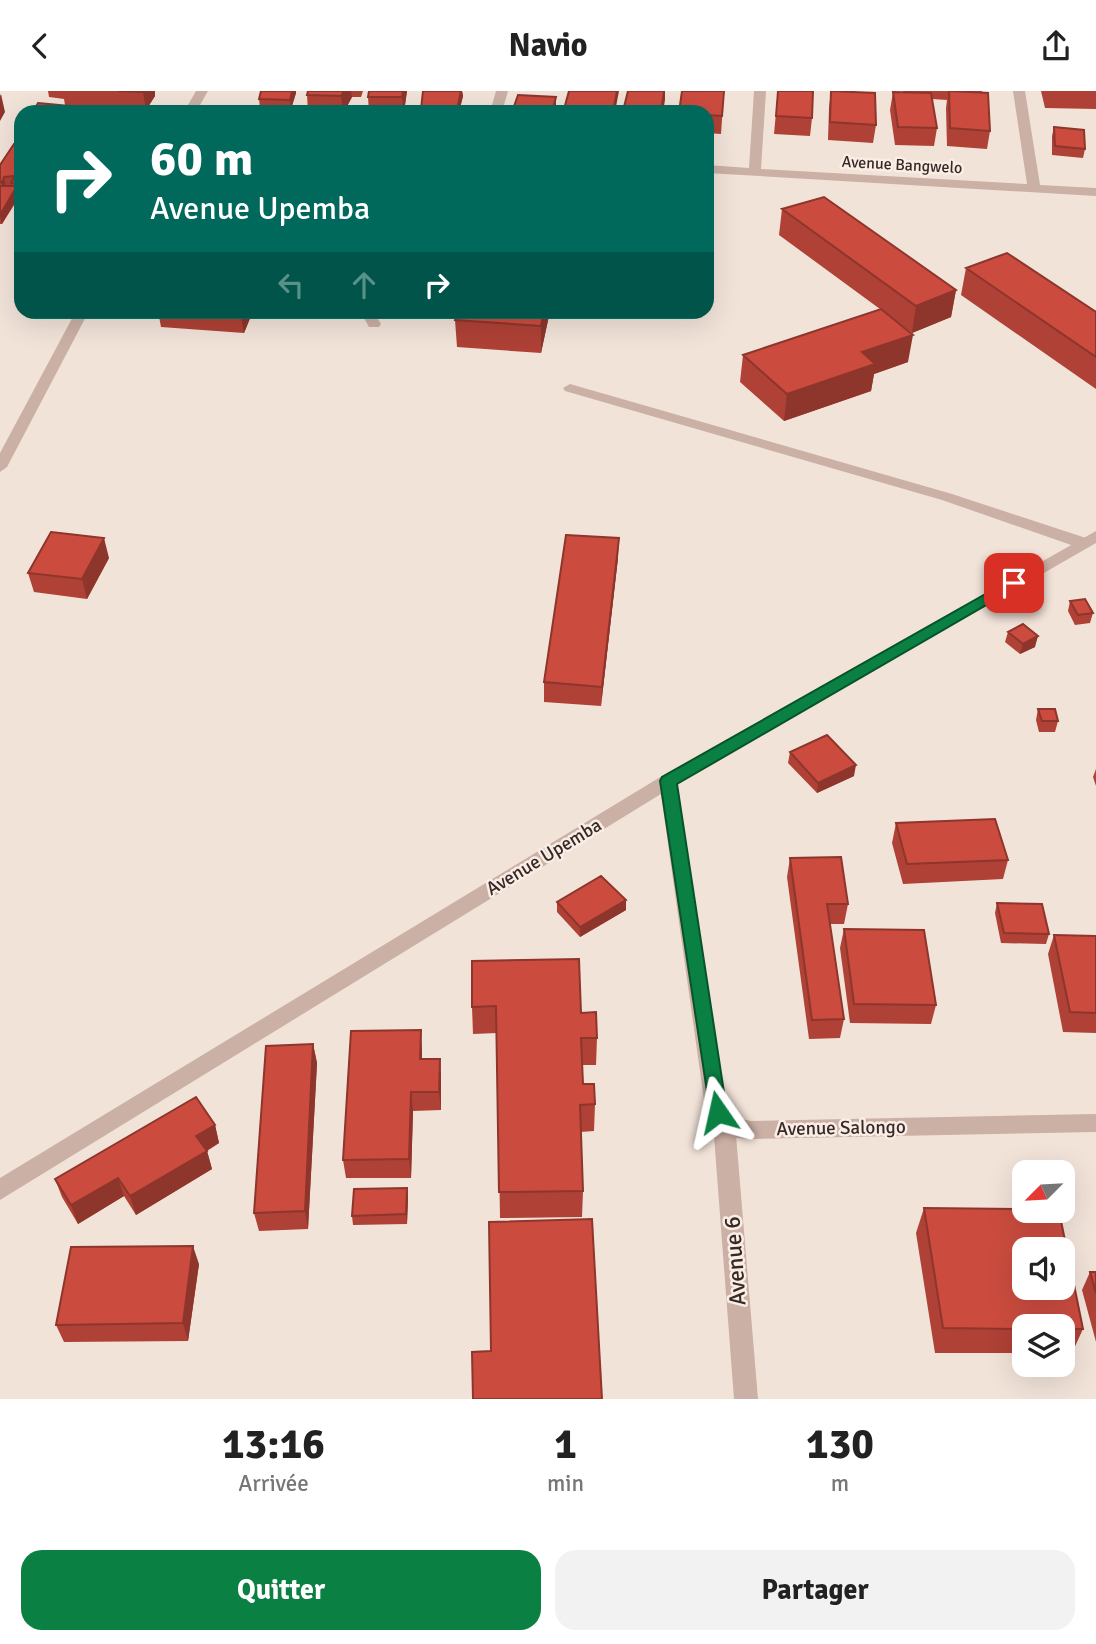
<!DOCTYPE html>
<html lang="fr">
<meta charset="utf-8">
<style>
:root{--surface:#fff;--page:#f2f2f2;--text:#222;--muted:#767676;--accent:#0b8043}
body{margin:0;font-family:Signika,sans-serif;background:var(--page);color:var(--text);height:100vh;display:flex;flex-direction:column;font-size:26px;white-space:nowrap}
*{box-sizing:border-box;margin:0}
p{font-size:23px;color:var(--muted)}
.icon{flex:none;width:38px;height:38px;fill:none;stroke:currentColor;stroke-width:2;stroke-linecap:round;stroke-linejoin:round}
.map{position:relative;height:1308px;overflow:hidden}
.drawer{display:flex;flex-direction:column;background:var(--surface);flex:1}
.drawer>*{flex:none}
.banner{position:absolute;left:14px;top:14px;width:700px;height:214px;border-radius:21px;box-shadow:0 7px 28px #0002;background:#00695c;color:#fff;overflow:hidden}
.needle{width:46px;rotate:246deg}
.controls{position:absolute;left:1012px;top:1069px;display:grid;gap:14px}
.controls a{display:grid;place-items:center;width:63px;height:63px;border-radius:14px;background:var(--surface);box-shadow:0 7px 28px #0002;font-size:35px}
.pin{position:absolute;display:grid;place-items:center;width:60px;height:60px;color:#fff;margin:-30px;border-radius:14px;box-shadow:0 4px 10px #0006}
.me{position:absolute;width:77px;margin:-38px;rotate:349deg;stroke-linejoin:round;filter:drop-shadow(0 0 5px #0008)}
.turn{display:flex;align-items:center;gap:24px;height:147px;padding:0 21px;font-size:32px}
.turn .icon{width:91px;height:91px;stroke-width:2.5}
.turn b{display:block;font-size:49px;line-height:60px}
.lanes{display:flex;align-items:center;height:66px;padding:0 21px;background:#0003;justify-content:center;gap:35px;direction:ltr}
.lanes .off{opacity:.35}
.eta{display:flex;justify-content:space-evenly;align-items:center;height:119px;text-align:center}
.eta b{font-size:42px;font-weight:800;line-height:49px}
.cta{display:flex;gap:14px;margin-top:auto;padding:14px 21px}
.cta a{flex:1;height:80px;border-radius:21px;background:var(--accent);color:#fff;font-size:28px;font-weight:800;line-height:80px;text-align:center}
.cta a+a{background:var(--page);color:var(--text)}
header{display:flex;justify-content:space-between;align-items:center;height:91px;padding:0 21px;background:var(--surface);font-size:32px;font-weight:800}
.map>svg:first-child{display:block}
</style>
<header><svg class="icon" aria-label="back" viewBox="0 0 24 24"><path d="M15 5l-7 7 7 7"/></svg>Navio<svg class="icon" aria-label="share" viewBox="0 0 24 24"><path d="M12 15V3M7 8l5-5 5 5M5 13v7h14v-7"/></svg></header>
<div class="map">
<svg width="1096" height="1308" viewBox="0 0 1096 1308">
<rect width="100%" height="100%" fill="#f2e3d9"/>
<g fill="none" stroke-linecap="round" stroke-linejoin="round">
<path fill="#cbb0a5" fill-rule="evenodd" d="M 360,220 L 373,220 L 381,233 L 379,236 L 369,236 Z
M 570,293 L 952,403 L 1089,448 L 1091,452 L 1083,457 L 1077,456 L 942,409 L 565,300 L 563,297 Z"/>
<path fill="#cbb0a5" fill-rule="evenodd" d="M 496,0 L 508,0 L 502,21 L 490,21 Z
M 754,0 L 766,0 L 761,78 L 1027,93 L 1013,0 L 1025,0 L 1040,94 L 1096,97 L 1096,105 L 707,82 L 707,74 L 749,77 Z
M 724,1023 L 731,1026 L 735,1032 L 758,1308 L 734,1308 L 713,1032 L 717,1026 Z"/>
<path fill="#cbb0a5" fill-rule="evenodd" d="M 196,0 L 208,0 L 196,21 L 184,21 Z
M 76,220 L 89,220 L 7,376 L 0,381 L 0,362 Z
M 1096,440 L 1096,452 L 677,693 L 724,1009 L 732,1026 L 751,1030 L 1096,1023 L 1096,1041 L 751,1048 L 737,1047 L 717,1038 L 704,1009 L 661,703 L 0,1109 L 0,1087 L 662,685 Z"/>
</g>
<path fill="#af4136" d="M 48,0 L 155,0 L 155,5 L 146,19 L 65,14 L 64,8 L 49,6 Z
M 261,0 L 296,0 L 296,2 L 291,18 L 260,17 L 259,8 Z
M 308,0 L 363,0 L 361,6 L 352,6 L 344,21 L 308,21 L 307,4 Z
M 369,0 L 407,0 L 404,21 L 369,21 L 368,6 Z
M 423,0 L 462,0 L 463,5 L 459,21 L 421,21 Z
M 724,0 L 721,43 L 707,42 L 707,21 Z
M 778,0 L 812,27 L 810,45 L 774,43 Z
M 831,0 L 876,34 L 873,52 L 828,49 L 829,17 Z
M 903,0 L 982,0 L 990,40 L 987,58 L 947,55 L 946,17 L 947,9 L 932,8 L 937,37 L 934,55 L 895,54 L 890,19 L 893,1 L 903,2 Z
M 1041,0 L 1096,0 L 1096,18 L 1045,17 Z
M 564,18 L 615,21 L 564,21 Z
M 1054,36 L 1085,58 L 1083,67 L 1052,64 L 1052,45 Z
M 21,53 L 21,119 L 18,119 L 16,111 L 2,133 L 0,133 L 0,74 Z
M 782,118 L 956,199 L 951,226 L 912,242 L 894,228 L 908,271 L 874,283 L 871,300 L 784,330 L 740,291 L 743,264 L 880,218 L 779,144 Z
M 966,177 L 1096,221 L 1096,298 L 961,204 Z
M 158,220 L 253,220 L 244,242 L 161,236 Z
M 458,220 L 550,220 L 541,262 L 457,256 L 455,229 Z
M 109,467 L 87,508 L 34,501 L 28,482 Z
M 618,467 L 601,615 L 544,611 L 544,591 Z
M 1070,510 L 1093,522 L 1090,532 L 1075,534 L 1068,520 Z
M 1008,541 L 1035,556 L 1020,563 L 1005,551 Z
M 1038,618 L 1058,630 L 1055,641 L 1039,641 L 1036,629 Z
M 790,661 L 854,685 L 817,702 L 788,672 Z
M 1096,678 L 1096,695 L 1093,686 Z
M 896,732 L 1008,769 L 1003,788 L 903,793 L 892,752 Z
M 790,767 L 848,813 L 844,833 L 830,833 L 844,928 L 840,947 L 809,948 L 787,786 Z
M 557,811 L 626,819 L 580,846 L 557,821 Z
M 997,812 L 1049,843 L 1046,853 L 1001,852 L 995,822 Z
M 844,838 L 936,914 L 931,933 L 850,932 L 840,857 Z
M 1054,844 L 1096,845 L 1096,942 L 1063,941 L 1048,863 Z
M 472,870 L 581,922 L 597,947 L 596,974 L 583,974 L 583,993 L 595,1013 L 594,1040 L 580,1041 L 583,1100 L 582,1126 L 500,1127 L 497,942 L 473,943 L 472,916 Z
M 313,953 L 317,972 L 308,1138 L 259,1140 L 254,1122 Z
M 422,958 L 422,968 L 440,968 L 441,987 L 441,1019 L 413,1020 L 411,1087 L 346,1087 L 343,1069 Z
M 215,1034 L 219,1052 L 207,1060 L 212,1078 L 136,1124 L 124,1105 L 78,1133 L 62,1106 L 55,1088 Z
M 407,1097 L 408,1106 L 407,1133 L 353,1134 L 352,1125 Z
M 924,1117 L 1083,1238 L 1072,1262 L 1062,1262 L 1062,1236 L 1024,1236 L 1024,1262 L 935,1262 L 916,1142 Z
M 199,1173 L 188,1250 L 64,1251 L 56,1234 Z
M 1090,1181 L 1096,1181 L 1096,1251 L 1082,1199 Z"/>
<path fill="#8e352c" d="M 144,0 L 155,0 L 155,5 L 146,19 L 143,1 Z
M 292,0 L 296,0 L 296,2 L 291,18 L 290,9 Z
M 344,0 L 351,0 L 352,6 L 344,21 L 343,21 L 341,5 Z
M 403,0 L 407,0 L 404,21 L 402,6 Z
M 461,0 L 462,0 L 463,5 L 459,21 L 457,21 Z
M 617,0 L 619,0 L 615,21 L 613,21 Z
M 664,0 L 665,0 L 665,9 L 663,21 L 661,21 Z
M 1,3 L 5,21 L 0,30 L 0,5 Z
M 556,6 L 556,15 L 555,21 L 552,21 Z
M 4,86 L 6,96 L 4,101 L 2,92 Z
M 17,95 L 19,104 L 2,133 L 0,124 Z
M 956,199 L 951,226 L 912,242 L 916,215 Z
M 240,220 L 253,220 L 244,242 Z
M 544,220 L 550,220 L 541,262 L 541,235 Z
M 913,244 L 908,271 L 874,283 L 871,300 L 784,330 L 787,303 L 862,261 Z
M 104,447 L 109,467 L 87,508 L 82,488 Z
M 619,447 L 618,467 L 601,615 L 602,596 Z
M 1038,545 L 1035,556 L 1020,563 L 1023,553 Z
M 856,674 L 854,685 L 817,702 L 818,692 Z
M 626,809 L 626,819 L 580,846 L 580,836 Z
M 421,939 L 422,958 L 422,987 L 420,968 Z
M 313,953 L 317,972 L 308,1138 L 305,1120 Z
M 440,968 L 441,987 L 441,1019 L 439,1001 Z
M 411,1001 L 413,1020 L 411,1087 L 409,1068 Z
M 215,1034 L 219,1052 L 201,1063 L 196,1045 Z
M 207,1060 L 212,1078 L 136,1124 L 130,1105 Z
M 118,1087 L 124,1105 L 78,1133 L 71,1114 Z
M 407,1097 L 408,1106 L 407,1133 L 406,1123 Z
M 193,1155 L 199,1173 L 188,1250 L 183,1232 Z"/>
<path fill="#cb4c3f" stroke="#8e352c" stroke-width="2" fill-rule="evenodd" d="M 118,0 L 144,0 L 143,1 Z
M 261,0 L 292,0 L 290,9 L 259,8 Z
M 308,0 L 344,0 L 341,5 L 307,4 Z
M 369,0 L 403,0 L 402,6 L 368,6 Z
M 423,0 L 461,0 L 457,19 L 421,18 Z
M 569,0 L 617,0 L 613,21 L 564,18 Z
M 628,0 L 664,0 L 661,21 L 623,20 Z
M 682,0 L 724,0 L 722,25 L 707,24 L 707,21 L 679,21 Z
M 778,0 L 813,0 L 812,27 L 776,25 Z
M 831,0 L 875,2 L 876,34 L 830,31 Z
M 949,0 L 988,2 L 990,40 L 950,37 Z
M 893,1 L 931,2 L 937,37 L 898,36 Z
M 518,4 L 556,6 L 552,21 L 512,21 Z
M 38,12 L 71,15 L 68,21 L 33,21 Z
M 1054,36 L 1084,39 L 1085,58 L 1055,55 Z
M 14,53 L 21,53 L 21,84 L 20,86 L 21,86 L 21,93 L 11,92 L 15,85 L 4,86 L 2,92 L 0,91 L 0,74 Z
M 0,95 L 17,95 L 0,124 Z
M 21,101 L 21,110 L 15,110 Z
M 824,106 L 956,199 L 916,215 L 782,118 Z
M 1007,162 L 1096,221 L 1096,266 L 966,177 Z
M 881,218 L 913,244 L 862,261 L 875,273 L 787,303 L 743,264 Z
M 458,220 L 544,220 L 541,235 L 455,229 Z
M 51,441 L 104,447 L 82,488 L 28,482 Z
M 566,444 L 619,447 L 602,596 L 544,591 Z
M 1085,508 L 1093,522 L 1078,524 L 1070,510 Z
M 1023,533 L 1038,545 L 1023,553 L 1008,541 Z
M 1038,618 L 1055,618 L 1058,630 L 1042,630 Z
M 827,644 L 856,674 L 818,692 L 790,661 Z
M 995,728 L 1008,769 L 907,773 L 896,732 Z
M 841,766 L 848,813 L 827,813 L 844,928 L 812,929 L 790,767 Z
M 601,785 L 626,809 L 580,836 L 557,811 Z
M 997,812 L 1042,813 L 1049,843 L 1004,842 Z
M 844,838 L 924,839 L 936,914 L 854,913 Z
M 1054,844 L 1096,845 L 1096,922 L 1070,921 Z
M 579,868 L 581,922 L 596,921 L 597,947 L 581,947 L 583,993 L 594,993 L 595,1013 L 580,1014 L 583,1100 L 499,1101 L 496,915 L 472,916 L 472,870 Z
M 421,939 L 420,968 L 440,968 L 439,1001 L 411,1001 L 409,1068 L 343,1069 L 351,940 Z
M 313,953 L 305,1120 L 254,1122 L 266,955 Z
M 196,1006 L 215,1034 L 196,1045 L 207,1060 L 130,1105 L 118,1087 L 71,1114 L 55,1088 Z
M 407,1097 L 406,1123 L 352,1125 L 354,1098 Z
M 924,1117 L 1024,1118 L 1024,1120 L 1059,1120 L 1083,1238 L 1062,1238 L 1062,1236 L 1024,1236 L 1024,1238 L 943,1237 ZM 1024,1158 L 1062,1158 L 1062,1197 L 1024,1197 Z
M 592,1128 L 602,1308 L 473,1308 L 472,1261 L 491,1260 L 489,1131 Z
M 193,1155 L 183,1232 L 56,1234 L 71,1156 Z
M 1090,1181 L 1096,1181 L 1096,1202 Z"/>
<path fill="#0b8043" stroke="#07532c" stroke-width="2" d="M 1014,487 L 1022,492 L 1019,495 L 677,693 L 727,1021 L 724,1027 L 718,1029 L 711,1027 L 660,690 L 662,686 Z"/>
<g text-anchor="middle" dominant-baseline="central" stroke-width="5" stroke-linejoin="round" paint-order="stroke">
<g font-size="16" fill="#362926" stroke="#faede5">
<text transform="translate(902 74) rotate(3)">Avenue Bangwelo</text>
</g>
<g font-size="19" fill="#362926" stroke="#faede5">
<text transform="translate(544 766) rotate(-31)">Avenue Upemba</text>
<text transform="translate(841 1037) rotate(-1)">Avenue Salongo</text>
</g>
<g font-size="23" fill="#362926" stroke="#faede5">
<text transform="translate(735 1170) rotate(-94)">Avenue 6</text>
</g>
</g>
</svg>
<div class="controls">
<a><svg class="needle" viewBox="-14 -14 28 28"><path d="M0-13l5 13h-10z" fill="#e53935"/><path d="M0 13l5-13h-10z" fill="#767676"/></svg></a>
<a><svg class="icon" aria-label="sound" viewBox="0 0 24 24"><path d="M4 9h4l5-4v14l-5-4H4zM17 9q2 3 0 6"/></svg></a>
<a><svg class="icon" aria-label="layers" viewBox="0 0 24 24"><path d="M12 4l9 5-9 5-9-5zM3 14l9 5 9-5"/></svg></a>
</div>
<div class="pin" style="left:1014px;top:492px;background:#d93025"><svg class="icon" aria-label="arrive" viewBox="0 0 24 24"><path d="M6 21V4h12l-3 4 3 4H6"/></svg></div>
<svg class="me" style="left:718px;top:1021px" viewBox="-20 -20 40 40"><path d="M0-17L14 15 0 8-14 15z" fill="#0b8043" stroke="#fff" stroke-width="4"/></svg>
<div class="banner">
<div class="turn"><svg class="icon" aria-label="right" viewBox="0 0 24 24"><path d="M7 20v-9h11M14 6l5 5-5 5"/></svg><div><b>60 m</b>Avenue Upemba</div></div>
<div class="lanes"><svg class="icon off" aria-label="left" viewBox="0 0 24 24"><path d="M17 20v-9H6M10 6l-5 5 5 5"/></svg><svg class="icon off" aria-label="ahead" viewBox="0 0 24 24"><path d="M12 20V5M6 11l6-6 6 6"/></svg><svg class="icon" aria-label="right" viewBox="0 0 24 24"><path d="M7 20v-9h11M14 6l5 5-5 5"/></svg></div>
</div>
</div>
<section class="drawer">
<div class="eta">
<div><b>13:16</b><p>Arrivée</p></div>
<div><b>1</b><p>min</p></div>
<div><b>130</b><p>m</p></div>
</div>
<div class="cta"><a>Quitter</a><a>Partager</a></div>
</section>
